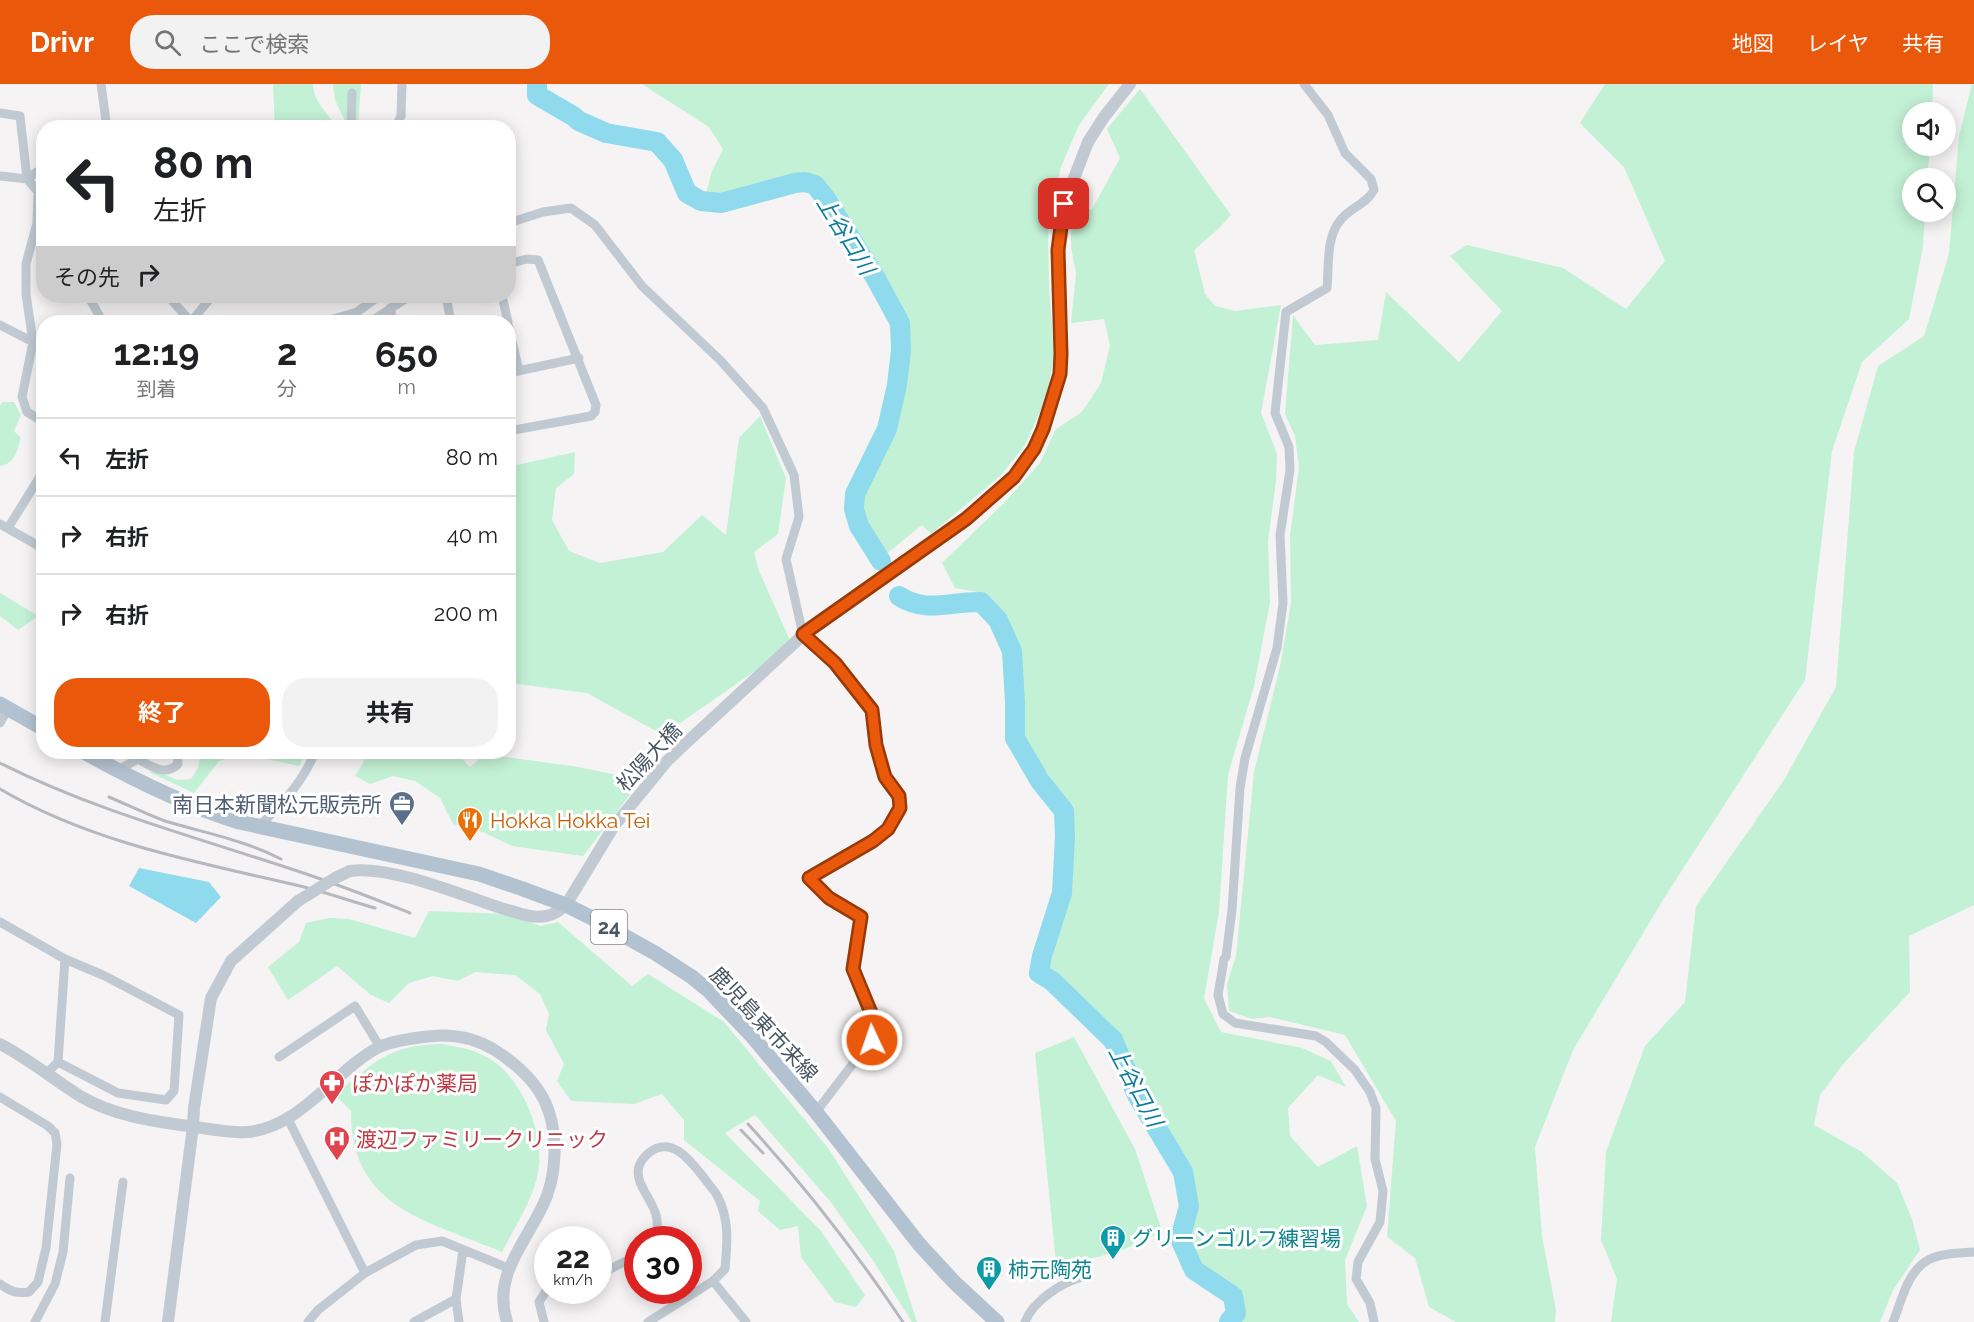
<!DOCTYPE html>
<html lang="ja">
<meta charset="utf-8">
<style>
:root{--surface:#fff;--page:#f2f2f2;--text:#202124;--muted:#757577;--line:#e0e0e0;--accent:#ea580c}
body{margin:0;font-family:Raleway,"Noto Sans JP",sans-serif;background:var(--page);color:var(--text);height:100vh;display:flex;flex-direction:column;font-size:22px;white-space:nowrap}
*{box-sizing:border-box;margin:0}
p{font-size:20px;color:var(--muted)}
.icon{flex:none;width:33px;height:33px;fill:none;stroke:currentColor;stroke-width:2;stroke-linecap:round;stroke-linejoin:round}
.map{position:relative;flex:1;overflow:hidden}
.details{position:absolute;left:36px;top:231px;width:480px;height:444px;display:flex;flex-direction:column;background:var(--surface);border-radius:24px;box-shadow:0 3px 15px #0003}
.details>*{flex:none}
.banner{position:absolute;left:36px;top:36px;width:480px;height:183px;border-radius:24px;box-shadow:0 3px 15px #0003;background:#fff;color:var(--text);overflow:hidden}
.tools{position:absolute;left:1902px;top:18px;display:grid;gap:12px}
.tools a{display:grid;place-items:center;width:54px;height:54px;border-radius:50%;background:var(--surface);box-shadow:0 3px 15px #0003;font-size:30px}
.speed{position:absolute;left:534px;top:1142px;display:flex;gap:12px;font-size:30px;font-weight:700;text-align:center}
.speed>*{display:grid;place-content:center;width:78px;height:78px;border-radius:50%;background:var(--surface);box-shadow:0 3px 15px #0003;line-height:1}
.speed small{font-size:15px;font-weight:400}
.speed .limit{border:9px solid #d22;background:#fff;color:#111}
.pin{position:absolute;display:grid;place-items:center;width:51px;height:51px;color:#fff;margin:-26px;border-radius:12px;box-shadow:0 3px 9px #0006}
.me{position:absolute;width:66px;margin:-33px;rotate:357deg;stroke-linejoin:round;filter:drop-shadow(0 0 4px #0008)}
.turn{display:flex;align-items:center;gap:21px;height:126px;padding:0 18px;font-size:27px}
.turn .icon{width:78px;height:78px;stroke-width:2.5}
.turn b{display:block;font-size:42px;line-height:51px}
.then{display:flex;align-items:center;height:57px;padding:0 18px;background:#0003;gap:12px;font-size:22px}
.eta{display:flex;justify-content:space-evenly;align-items:center;height:102px;text-align:center}
.eta b{font-size:36px;font-weight:700;line-height:42px}
.action{display:flex;gap:12px;margin-top:auto;padding:12px 18px}
.action a{flex:1;height:69px;border-radius:24px;background:var(--accent);color:#fff;font-size:24px;font-weight:700;line-height:69px;text-align:center}
.action a+a{background:var(--page);color:var(--text)}
ul{padding:0;list-style:none}
li{display:flex;align-items:center;gap:18px;height:78px;padding:0 18px;border-top:2px solid var(--line)}
li div{flex:1}
li b{display:block;font-size:22px}
li em{font-style:normal}
header{display:flex;align-items:center;gap:36px;box-sizing:border-box;height:84px;padding:0 30px;background:var(--accent);color:#fff}
header strong{font-size:28px}
nav{display:flex;gap:33px;margin-inline-start:auto;font-size:21px}
.search{width:420px;height:54px;background:var(--page);display:flex;align-items:center;gap:15px;box-sizing:border-box;padding:0 21px;border-radius:24px;color:var(--muted);font-size:22px}
.map>svg:first-child{display:block}
</style>
<header>
<strong>Drivr</strong>
<div class="search"><svg class="icon" aria-label="search" viewBox="0 0 24 24"><circle cx="10" cy="10" r="6"/><path d="M15 15l6 6"/></svg>ここで検索</div>
<nav><a>地図</a><a>レイヤ</a><a>共有</a></nav>
</header>
<div class="map">
<svg width="1974" height="1238" viewBox="0 0 1974 1238">
<rect width="100%" height="100%" fill="#f5f3f3"/>
<path fill="#c3f1d5" d="M 273,0 L 313,0 C 313,17 328,30 337,43 L 275,43 Z
M 333,0 L 361,0 L 358,43 L 348,43 L 335,16 Z
M 642,0 L 1109,0 L 1079,41 L 1061,83 L 1048,141 L 1049,201 L 1054,272 L 1047,312 L 1025,361 L 1000,392 L 931,450 L 922,441 L 885,471 L 867,444 L 859,427 L 861,408 L 891,348 L 902,307 L 908,255 L 902,228 L 825,101 L 810,91 L 788,91 L 722,113 L 706,110 L 712,87 L 723,65 L 709,43 Z
M 1605,0 L 1933,0 L 1932,28 L 1912,28 L 1912,62 L 1930,62 L 1927,94 L 1912,94 L 1912,128 L 1925,128 L 1923,162 L 1909,235 L 1862,278 L 1832,367 L 1805,596 L 1666,811 L 1573,966 L 1535,1063 L 1542,1152 L 1556,1226 L 1555,1238 L 1456,1238 L 1429,1223 L 1415,1174 L 1387,1153 L 1396,1037 L 1345,951 L 1270,933 L 1252,935 L 1229,927 L 1227,900 L 1236,872 L 1254,688 L 1280,582 L 1291,519 L 1290,452 L 1299,383 L 1295,352 L 1285,330 L 1293,231 L 1315,261 L 1378,256 L 1386,208 L 1459,278 L 1502,227 L 1450,172 L 1467,161 L 1563,184 L 1626,225 L 1665,177 L 1624,83 L 1580,39 Z
M 1972,0 L 1974,0 L 1974,821 L 1909,852 L 1910,908 L 1844,979 L 1820,1011 L 1814,1041 L 1862,1068 L 1897,1099 L 1912,1135 L 1920,1166 L 1893,1206 L 1880,1238 L 1611,1238 L 1617,1195 L 1601,1156 L 1606,1068 L 1645,962 L 1685,918 L 1696,822 L 1784,696 L 1836,603 L 1854,368 L 1878,282 L 1924,252 L 1949,170 L 1959,52 Z
M 1140,5 L 1231,131 L 1218,145 L 1194,166 L 1205,210 L 1215,222 L 1235,227 L 1281,221 L 1261,329 L 1277,370 L 1276,397 L 1268,457 L 1270,518 L 1254,602 L 1228,691 L 1219,828 L 1204,914 L 1221,948 L 1302,964 L 1331,977 L 1346,1003 L 1318,991 L 1288,1024 L 1290,1052 L 1318,1083 L 1357,1062 L 1367,1122 L 1345,1176 L 1347,1220 L 1359,1238 L 1237,1238 L 1243,1230 L 1239,1210 L 1199,1183 L 1188,1158 L 1195,1122 L 1190,1083 L 1142,1005 L 1115,946 L 1049,887 L 1069,810 L 1071,723 L 1022,654 L 1019,570 L 1007,536 L 978,508 L 955,504 L 942,479 L 1005,418 L 1040,379 L 1056,345 L 1082,328 L 1101,299 L 1110,262 L 1104,235 L 1071,239 L 1076,190 L 1071,163 L 1071,131 L 1092,125 L 1120,74 L 1107,45 Z
M 3,318 L 14,318 L 21,331 L 14,347 L 21,354 C 17,367 15,380 0,382 L 0,321 Z
M 760,332 L 786,394 L 778,450 L 754,468 L 759,487 L 792,561 L 663,651 L 587,609 L 509,599 L 508,383 L 575,368 L 574,390 L 556,404 L 552,436 L 569,467 L 600,479 L 663,468 L 702,431 L 726,451 L 739,354 Z
M 0,509 L 38,532 L 18,546 L 0,532 Z
M 201,668 L 306,668 L 299,682 L 243,670 L 219,677 L 194,709 L 149,688 L 157,687 L 177,696 L 191,695 L 198,684 Z
M 367,668 L 456,668 L 470,683 L 485,670 L 578,683 L 641,696 L 583,772 L 512,762 L 483,748 L 453,740 L 440,714 L 415,697 L 393,692 L 370,700 L 355,692 L 363,679 Z
M 429,827 L 506,830 L 541,842 L 558,838 L 632,902 L 648,890 L 724,938 L 828,1064 L 894,1167 L 917,1238 L 912,1238 L 872,1175 L 830,1117 L 755,1031 L 725,1049 L 821,1147 L 865,1211 L 856,1223 L 835,1218 L 801,1173 L 798,1142 L 780,1146 L 758,1127 L 760,1117 L 684,1056 L 684,1036 L 662,1010 L 634,1020 L 571,1017 L 557,997 L 564,980 L 546,946 L 549,930 L 540,910 L 515,891 L 475,888 L 458,897 L 433,892 L 409,899 L 389,919 L 371,911 L 337,882 L 288,916 L 268,883 L 299,858 L 306,839 L 329,834 L 349,835 L 415,854 Z
M 1074,953 L 1135,1065 L 1162,1147 C 1124,1168 1100,1175 1056,1179 L 1035,969 Z
M 441,960 C 459,963 478,966 493,977 C 524,998 545,1052 538,1088 C 534,1114 514,1144 502,1168 C 429,1137 350,1125 351,1027 L 335,1011 C 374,979 387,961 441,960 Z"/>
<path fill="#90daee" d="M 139,784 L 209,798 L 221,813 L 196,839 L 129,802 Z"/>
<g fill="none" stroke-linecap="round" stroke-linejoin="round">
<path stroke="#90daee" stroke-width="20" d="M 537,0 L 537,11 L 573,32 L 579,37 L 606,49 L 657,58 L 673,76 L 687,109 L 701,117 L 721,119 L 795,99 L 805,98 L 815,101 L 826,115 L 875,193 L 900,239 L 901,266 L 897,301 L 887,345 L 855,410 L 854,425 L 859,442 L 881,477
M 899,512 C 927,530 950,517 981,518 L 998,536 L 1012,567 L 1015,619 L 1015,654 L 1040,697 L 1064,727 L 1065,752 L 1062,809 L 1042,872 L 1039,889 L 1052,897 L 1113,956 L 1137,1011 L 1183,1088 L 1189,1122 L 1180,1155 L 1194,1186 L 1233,1212 L 1236,1229 L 1229,1238"/>
<path stroke="#c1cad2" stroke-width="9" d="M 101,0 L 106,37 L 110,44
M 1304,0 L 1328,31 L 1345,69 L 1371,95 L 1374,106 C 1366,121 1348,124 1339,138 C 1326,155 1329,183 1327,204 L 1286,228 L 1275,329 L 1289,363 L 1290,386 L 1280,451 L 1283,519 L 1277,564 L 1245,674 L 1240,704 L 1232,826 L 1226,873 L 1224,875 L 1218,911 L 1223,930 L 1235,939 L 1316,952 L 1326,958 L 1355,986 L 1370,1008 L 1376,1024 L 1375,1075 L 1383,1107 L 1380,1138 L 1358,1178 L 1356,1195 L 1370,1219 L 1374,1238
M 0,29 L 20,32 L 27,95 L 40,110
M 351,44 L 352,9
M 395,44 L 401,32 L 402,0
M 0,92 L 27,95 L 44,83
M 38,107 L 37,139 L 26,180 L 26,210 L 33,258 L 22,313 L 27,328 L 44,338
M 508,136 L 515,137 L 543,128 L 571,124 L 595,141 L 642,202 L 720,276 L 763,324 L 794,391 L 799,433 L 786,475 L 803,551 L 835,579 L 872,626 L 876,661 L 885,693 L 899,712 L 900,724 L 889,745 L 873,757 L 809,794 L 829,814 L 861,833 L 853,885 L 874,936 L 871,956 L 816,1028
M 508,180 L 527,175 L 538,176 L 596,321 L 595,328 L 591,332 L 508,347
M 88,212 L 103,238
M 168,212 L 191,238
M 446,212 L 451,238
M 502,212 L 508,238
M 390,224 L 393,238
M 191,238 L 212,212
M 323,238 L 357,228 L 379,212
M 370,238 L 410,212
M 508,240 L 519,287
M 0,241 L 33,258
M 508,289 L 579,274
M 0,440 L 44,465
M 8,444 L 44,386
M 0,639 L 8,625
M 123,690 L 125,682 L 138,675 C 151,682 165,693 178,680 L 177,668
M 259,742 C 281,722 304,696 315,668
M 0,838 L 65,875 L 105,892 L 179,931 L 174,1007 L 166,1016 L 118,1009 L 58,978
M 279,973 L 355,922 L 380,963
M 47,989 L 58,978 L 65,875
M 0,1013 L 48,1042 L 55,1049 L 57,1060 L 46,1164 L 38,1198 L 29,1208 C 16,1210 10,1207 0,1200
M 287,1033 L 365,1189 L 416,1161 L 442,1157 L 508,1184
M 598,1191 L 638,1171
M 713,1197 L 746,1238
M 35,1238 L 55,1200 L 63,1168 L 70,1094
M 105,1238 L 123,1098
M 308,1238 L 318,1226 L 365,1189
M 414,1238 L 456,1215
M 459,1238 L 456,1215 L 463,1166
M 544,1238 L 539,1218 L 548,1204
M 648,1238 L 713,1197 L 725,1185 C 727,1159 730,1138 718,1113 C 715,1107 709,1101 705,1095 C 692,1079 673,1051 650,1068 C 646,1071 641,1077 639,1082 C 632,1106 668,1123 654,1155
M 1025,1238 C 1033,1217 1061,1199 1082,1193
M 1893,1238 C 1897,1229 1899,1220 1903,1211 C 1917,1171 1936,1170 1974,1168"/>
<path stroke="#c1cad2" stroke-width="12" d="M 350,787 C 390,781 461,811 501,824 C 516,828 531,835 546,832 C 554,831 560,826 566,821 L 614,742 L 667,677 L 685,660 L 803,551 L 966,435 L 1000,407 L 1014,393 L 1034,365 L 1043,345 L 1060,290 L 1061,270 L 1058,166 L 1064,120 L 1088,58 L 1104,33 L 1130,0
M 0,960 C 29,975 53,995 80,1012 C 117,1034 161,1038 202,1044 C 217,1046 233,1049 247,1048 C 301,1044 335,986 379,963 C 392,957 409,955 423,953 C 448,949 471,952 493,965 C 517,980 540,1000 549,1028 C 558,1056 556,1095 543,1121 C 525,1160 492,1192 507,1238
M 168,1238 L 193,1042 L 194,1024 L 211,914 L 231,877 L 298,817"/>
<path stroke="#b3c2d1" stroke-width="15" d="M 0,620 L 44,645
M 84,668 C 134,696 184,721 239,738 L 479,790 L 523,805 L 566,821 L 592,834 L 655,869 L 692,893 L 709,907 L 751,951 L 816,1028 L 919,1160 L 954,1198 L 997,1238"/>
<path stroke="#b5b8bd" stroke-width="3" d="M 0,679 C 99,729 207,756 312,792 C 345,803 377,816 410,829
M 0,705 C 92,759 198,778 300,802 C 325,808 350,817 375,824
M 109,713 C 128,721 146,730 165,737 C 205,749 244,756 281,775
M 748,1040 C 805,1102 856,1168 903,1238
M 741,1046 L 763,1069"/>
<path stroke="#c1cad2" stroke-width="12" d="M 298,817 L 335,794 L 350,787"/>
</g>
<g fill="none" stroke-linecap="round" stroke-linejoin="round">
<defs>
<path id="route" d="M 872,956 L 874,936 L 853,885 L 861,833 L 829,814 L 809,794 L 873,757 L 888,745 L 900,724 L 899,712 L 885,693 L 876,661 L 872,626 L 835,579 L 803,550 L 966,435 L 1014,393 L 1034,365 L 1043,345 L 1060,290 L 1061,270 L 1058,166 L 1064,120"/>
</defs>
<use href="#route" stroke="#983908" stroke-width="15"/>
<use href="#route" stroke="#ea580c" stroke-width="10"/>
</g>
<defs>
<symbol id="office-pin" viewBox="-11 -11 22 30"><path d="M0 17L-7.5 6A9.5 9.5 0 1 1 7.5 6Z" fill="#5c6f8a" stroke="#fff"/><path d="M-6-3h4V-5.5h4V-3h4V5H-6ZM-1-4.5V-3h2v-1.5ZM-6 0V1H6V0Z" fill="#fff"/></symbol>
<symbol id="restaurant-pin" viewBox="-11 -11 22 30"><path d="M0 17L-7.5 6A9.5 9.5 0 1 1 7.5 6Z" fill="#e8710a" stroke="#fff"/><path d="M-5-6h1v4h1v-4h1v4h1v-4h1v5L-1.5 .5V6h-2V.5L-5-1ZM5-6V6H3V1.5H1.5Q1.5-4 5-6Z" fill="#fff"/></symbol>
<symbol id="pharmacy-pin" viewBox="-11 -11 22 30"><path d="M0 17L-7.5 6A9.5 9.5 0 1 1 7.5 6Z" fill="#e0444e" stroke="#fff"/><path d="M-2-6h4v4h4v4h-4v4h-4v-4h-4v-4h4Z" fill="#fff"/></symbol>
<symbol id="hospital-pin" viewBox="-11 -11 22 30"><path d="M0 17L-7.5 6A9.5 9.5 0 1 1 7.5 6Z" fill="#e0444e" stroke="#fff"/><path d="M-5-5h3v3.5h4V-5h3V5h-3V1.5h-4V5h-3Z" fill="#fff"/></symbol>
<symbol id="building-pin" viewBox="-11 -11 22 30"><path d="M0 17L-7.5 6A9.5 9.5 0 1 1 7.5 6Z" fill="#0f9aa8" stroke="#fff"/><path d="M-4-6H4V6H1V3H-1V6H-4ZM-2.5-4.3h1.7v1.8h-1.7ZM.8-4.3h1.7v1.8H.8ZM-2.5-1h1.7V.8h-1.7ZM.8-1h1.7V.8H.8Z" fill="#fff"/></symbol>
</defs>
<g fill-rule="evenodd">
<use href="#office-pin" x="387" y="705" width="30" height="40"/>
<use href="#restaurant-pin" x="455" y="721" width="30" height="40"/>
<use href="#pharmacy-pin" x="317" y="984" width="30" height="40"/>
<use href="#hospital-pin" x="322" y="1040" width="30" height="40"/>
<use href="#building-pin" x="1098" y="1139" width="30" height="40"/>
<use href="#building-pin" x="974" y="1170" width="30" height="40"/>
</g>
<g text-anchor="middle" dominant-baseline="central" stroke-width="6" stroke-linejoin="round" paint-order="stroke">
<rect fill="#fff" stroke="#808990" stroke-width="1.5" x="591" y="826" width="36" height="34" rx="4.5"/>
<g font-size="20" font-weight="bold" fill="#4a5661">
<text x="609" y="843">24</text>
</g>
<g font-size="21" fill="#4a5661" stroke="#fff">
<text transform="translate(649 673) rotate(-47)">松陽大橋</text>
<text transform="translate(764 940) rotate(47)">鹿児島東市来線</text>
</g>
<g font-size="21" fill="#4e5e75" stroke="#fff" text-anchor="end">
<text x="382" y="720">南日本新聞松元販売所</text>
</g>
<g font-size="21" fill="#c56008" stroke="#fff" text-anchor="start">
<text x="490" y="736">Hokka Hokka Tei</text>
</g>
<g font-size="21" fill="#be3a42" stroke="#fff" text-anchor="start">
<text x="352" y="999">ぽかぽか薬局</text>
<text x="356" y="1055">渡辺ファミリークリニック</text>
</g>
<g font-size="21" fill="#0d838f" stroke="#fff" text-anchor="start">
<text x="1132" y="1154">グリーンゴルフ練習場</text>
<text x="1008" y="1185">柿元陶苑</text>
</g>
<g font-size="22" font-style="italic" fill="#0c7c9b" stroke="#fff">
<text transform="translate(846 151) rotate(58)">上谷口川</text>
<text transform="translate(1136 1002) rotate(62)">上谷口川</text>
</g>
</g>
</svg>
<div class="tools">
<a><svg class="icon" aria-label="sound" viewBox="0 0 24 24"><path d="M4 9h4l5-4v14l-5-4H4zM17 9q2 3 0 6"/></svg></a>
<a><svg class="icon" aria-label="search" viewBox="0 0 24 24"><circle cx="10" cy="10" r="6"/><path d="M15 15l6 6"/></svg></a>
</div>
<div class="speed"><div>22<small>km/h</small></div><div class="limit">30</div></div>
<div class="pin" style="left:1064px;top:120px;background:#d93025"><svg class="icon" aria-label="arrive" viewBox="0 0 24 24"><path d="M6 21V4h12l-3 4 3 4H6"/></svg></div>
<svg class="me" style="left:872px;top:956px" viewBox="-20 -20 40 40"><circle r="17" fill="#ea580c" stroke="#fff" stroke-width="3"/><path d="M0-11L8 9 0 5-8 9z" fill="#fff"/></svg>
<div class="banner">
<div class="turn"><svg class="icon" aria-label="left" viewBox="0 0 24 24"><path d="M17 20v-9H6M10 6l-5 5 5 5"/></svg><div><b>80 m</b>左折</div></div>
<div class="then">その先<svg class="icon" aria-label="right" viewBox="0 0 24 24"><path d="M7 20v-9h11M14 6l5 5-5 5"/></svg></div>
</div>
<section class="details">
<div class="eta">
<div><b>12:19</b><p>到着</p></div>
<div><b>2</b><p>分</p></div>
<div><b>650</b><p>m</p></div>
</div>
<ul>
<li><svg class="icon" aria-label="left" viewBox="0 0 24 24"><path d="M17 20v-9H6M10 6l-5 5 5 5"/></svg><div><b>左折</b></div><em>80 m</em></li>
<li><svg class="icon" aria-label="right" viewBox="0 0 24 24"><path d="M7 20v-9h11M14 6l5 5-5 5"/></svg><div><b>右折</b></div><em>40 m</em></li>
<li><svg class="icon" aria-label="right" viewBox="0 0 24 24"><path d="M7 20v-9h11M14 6l5 5-5 5"/></svg><div><b>右折</b></div><em>200 m</em></li>
</ul>
<div class="action"><a>終了</a><a>共有</a></div>
</section>
</div>
